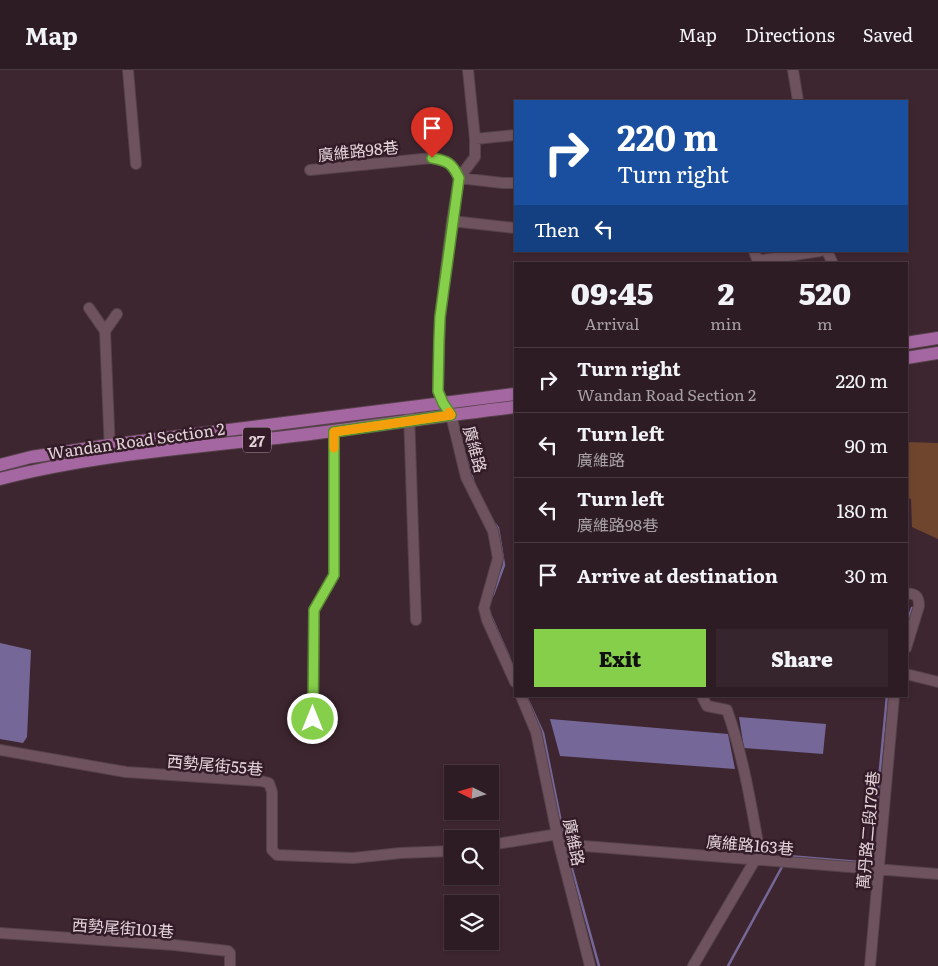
<!DOCTYPE html>
<meta charset="utf-8">
<style>
:root{--surface:#2e1c24;--page:#36252c;--text:#f1f3f6;--muted:#a7a1a6;--line:#493a41;--accent:#86cf4b}
body{margin:0;font-family:Literata,"Noto Sans TC",serif;background:var(--page);color:var(--text);height:100vh;display:flex;flex-direction:column;font-size:19px;white-space:nowrap}
*{box-sizing:border-box;margin:0}
p{font-size:16px;color:var(--muted)}
.icon{flex:none;width:28px;height:28px;fill:none;stroke:currentColor;stroke-width:2;stroke-linecap:round;stroke-linejoin:round}
.map{position:relative;flex:1;overflow:hidden}
.sheet{position:absolute;left:514px;top:192px;width:394px;height:435px;display:flex;flex-direction:column;background:var(--surface);border-radius:0px;box-shadow:0 1px 4px #0004,0 0 0 1px var(--line)}
.sheet>*{flex:none}
.banner{position:absolute;left:514px;top:30px;width:394px;height:152px;border-radius:0px;box-shadow:0 1px 4px #0004,0 0 0 1px var(--line);background:#1a4fa0;color:#fff;overflow:hidden}
.needle{width:32px;rotate:275deg}
.fabs{position:absolute;left:444px;top:695px;display:grid;gap:10px}
.fabs a{display:grid;place-items:center;width:55px;height:55px;border-radius:0px;background:var(--surface);box-shadow:0 1px 4px #0004,0 0 0 1px var(--line);font-size:25px}
.pin{position:absolute;display:grid;place-items:center;width:42px;height:42px;color:#fff;margin:-51px -21px;border-radius:50% 50% 50% 0;rotate:-45deg;box-shadow:0 0 5px #0007}
.pin .icon{rotate:45deg}
.me{position:absolute;width:55px;margin:-28px;rotate:0deg;stroke-linejoin:round;filter:drop-shadow(0 0 4px #0008)}
.turn{display:flex;align-items:center;gap:18px;height:105px;padding:0 20px;font-size:22px}
.turn .icon{width:65px;height:65px;stroke-width:2.5}
.turn b{display:block;font-size:35px;line-height:42px}
.then{display:flex;align-items:center;height:48px;padding:0 20px;background:#0003;gap:10px;font-size:19px}
.eta{display:flex;justify-content:space-evenly;align-items:center;height:85px;text-align:center}
.eta b{font-size:30px;font-weight:800;line-height:35px}
.primary-button{display:flex;gap:10px;margin-top:auto;padding:10px 20px}
.primary-button a{flex:1;height:58px;border-radius:0px;background:var(--accent);color:#111;font-size:20px;font-weight:800;line-height:58px;text-align:center}
.primary-button a+a{background:var(--page);color:var(--text)}
ul{padding:0;list-style:none}
li{display:flex;align-items:center;gap:15px;height:65px;padding:0 20px;border-top:1px solid var(--line)}
li div{flex:1}
li b{display:block;font-size:19px}
li em{font-style:normal}
header{display:flex;align-items:center;gap:30px;box-sizing:border-box;height:70px;padding:0 25px;background:var(--surface);border-bottom:1px solid var(--line)}
header strong{font-size:24px}
nav{display:flex;gap:28px;margin-inline-start:auto;font-size:18px}
.map>svg:first-child{display:block}
</style>
<header>
<strong>Map</strong>
<nav><a>Map</a><a>Directions</a><a>Saved</a></nav>
</header>
<div class="map">
<svg width="938" height="896" viewBox="0 0 938 896">
<rect width="100%" height="100%" fill="#3e2630"/>
<path fill="#70452d" d="M 906,372 L 938,373 L 938,469 L 912,457 L 911,429 L 906,427 Z"/>
<path fill="#756899" d="M 0,573 L 31,580 L 27,667 L 23,673 L 0,669 Z
M 739,647 L 826,654 L 823,684 L 744,678 Z
M 550,649 L 728,664 L 735,699 L 560,686 Z"/>
<g fill="none" stroke-linecap="round" stroke-linejoin="round">
<path stroke="#756899" stroke-width="2.5" d="M 465,385 L 474,413
M 493,525 L 504,495 L 498,458 L 495,454
M 490,544 L 509,587
M 906,556 L 912,538
M 526,626 L 543,663 L 565,772
M 566,777 L 599,896
M 786,790 L 788,786 L 871,793 L 887,626
M 728,896 L 783,795"/>
<defs>
<path id="minor" d="M 128,0 L 136,94
M 468,0 L 475,69 L 475,87 L 459,108 L 452,151 L 440,247 L 438,321 L 443,333 L 451,345 L 466,407 L 493,461 L 498,488 L 484,538 L 487,550 L 515,612
M 793,0 L 798,31
M 475,69 L 515,65
M 310,100 L 432,88 C 448,91 452,93 459,108 L 503,113 L 515,113
M 452,151 L 515,158
M 754,181 L 757,189 L 762,190 L 820,181
M 827,181 L 833,194
M 89,238 L 105,261 L 110,382
M 105,261 L 117,244
M 409,343 L 416,550
M 906,523 C 916,524 919,526 919,536 L 906,578
M 906,604 L 938,612
M 521,626 L 536,662 L 559,774 L 590,896
M 702,626 L 707,636 L 727,640 C 744,688 752,740 761,790
M 313,649 L 314,540 L 334,505 L 334,362
M 0,680 L 126,702 L 261,711 L 269,713 L 272,722 L 272,780 L 277,785 L 353,788 L 401,783 L 452,781
M 559,774 L 938,804
M 490,775 L 558,764
M 0,863 L 174,875 L 228,881 L 230,883 L 230,896
M 693,896 L 755,790
M 870,896 L 894,626"/>
<path id="major" d="M 906,273 L 938,268
M 906,288 L 938,283
M 0,395 L 31,387 L 109,375 L 515,324
M 0,409 C 93,385 190,378 285,367 C 362,358 438,346 515,337"/>
</defs>
<use href="#minor" stroke="#56424a" stroke-width="12"/>
<use href="#major" stroke="#56424a" stroke-width="14"/>
<use href="#minor" stroke="#6e535e" stroke-width="10"/>
<use href="#major" stroke="#a567a2" stroke-width="12"/>
</g>
<g fill="none" stroke-linecap="round" stroke-linejoin="round">
<defs>
<path id="route" d="M 313,649 L 314,540 L 334,505 L 334,362 L 451,345 L 443,333 L 438,321 L 439,270 L 440,247 L 459,108 C 452,93 448,91 432,88"/>
</defs>
<use href="#route" stroke="#578731" stroke-width="12"/>
<use href="#route" stroke="#86cf4b" stroke-width="9"/>
<path stroke="#f59e0b" stroke-width="9" d="M 334,378 L 334,362 L 451,345 L 449,342"/>
</g>
<g text-anchor="middle" dominant-baseline="central" stroke-width="5" stroke-linejoin="round" paint-order="stroke">
<rect fill="#331c27" stroke="#ae9ca4" stroke-width="1" x="243" y="357.5" width="28" height="25" rx="4"/>
<g font-size="15" font-weight="bold" fill="#e3d3d9">
<text x="257" y="370">27</text>
</g>
<g font-size="16" fill="#e3d3d9" stroke="#331c27">
<text transform="translate(358 80) rotate(-6)">廣維路98巷</text>
<text transform="translate(136 370) rotate(-8)">Wandan Road Section 2</text>
<text transform="translate(476 379) rotate(75)">廣維路</text>
<text transform="translate(215 694) rotate(5)">西勢尾街55巷</text>
<text transform="translate(867 760) rotate(-85)">萬丹路二段179巷</text>
<text transform="translate(575 772) rotate(78)">廣維路</text>
<text transform="translate(750 774) rotate(5)">廣維路163巷</text>
<text transform="translate(123 857) rotate(4)">西勢尾街101巷</text>
</g>
</g>
</svg>
<div class="fabs">
<a><svg class="needle" viewBox="-14 -14 28 28"><path d="M0-13l5 13h-10z" fill="#e53935"/><path d="M0 13l5-13h-10z" fill="#a7a1a6"/></svg></a>
<a><svg class="icon" aria-label="search" viewBox="0 0 24 24"><circle cx="10" cy="10" r="6"/><path d="M15 15l6 6"/></svg></a>
<a><svg class="icon" aria-label="layers" viewBox="0 0 24 24"><path d="M12 4l9 5-9 5-9-5zM3 14l9 5 9-5"/></svg></a>
</div>
<div class="pin" style="left:432px;top:88px;background:#d93025"><svg class="icon" aria-label="arrive" viewBox="0 0 24 24"><path d="M6 21V4h12l-3 4 3 4H6"/></svg></div>
<svg class="me" style="left:313px;top:649px" viewBox="-20 -20 40 40"><circle r="17" fill="#86cf4b" stroke="#fff" stroke-width="3"/><path d="M0-11L8 9 0 5-8 9z" fill="#fff"/></svg>
<div class="banner">
<div class="turn"><svg class="icon" aria-label="right" viewBox="0 0 24 24"><path d="M7 20v-9h11M14 6l5 5-5 5"/></svg><div><b>220 m</b>Turn right</div></div>
<div class="then">Then<svg class="icon" aria-label="left" viewBox="0 0 24 24"><path d="M17 20v-9H6M10 6l-5 5 5 5"/></svg></div>
</div>
<section class="sheet">
<div class="eta">
<div><b>09:45</b><p>Arrival</p></div>
<div><b>2</b><p>min</p></div>
<div><b>520</b><p>m</p></div>
</div>
<ul>
<li><svg class="icon" aria-label="right" viewBox="0 0 24 24"><path d="M7 20v-9h11M14 6l5 5-5 5"/></svg><div><b>Turn right</b><p>Wandan Road Section 2</p></div><em>220 m</em></li>
<li><svg class="icon" aria-label="left" viewBox="0 0 24 24"><path d="M17 20v-9H6M10 6l-5 5 5 5"/></svg><div><b>Turn left</b><p>廣維路</p></div><em>90 m</em></li>
<li><svg class="icon" aria-label="left" viewBox="0 0 24 24"><path d="M17 20v-9H6M10 6l-5 5 5 5"/></svg><div><b>Turn left</b><p>廣維路98巷</p></div><em>180 m</em></li>
<li><svg class="icon" aria-label="arrive" viewBox="0 0 24 24"><path d="M6 21V4h12l-3 4 3 4H6"/></svg><div><b>Arrive at destination</b></div><em>30 m</em></li>
</ul>
<div class="primary-button"><a>Exit</a><a>Share</a></div>
</section>
</div>
